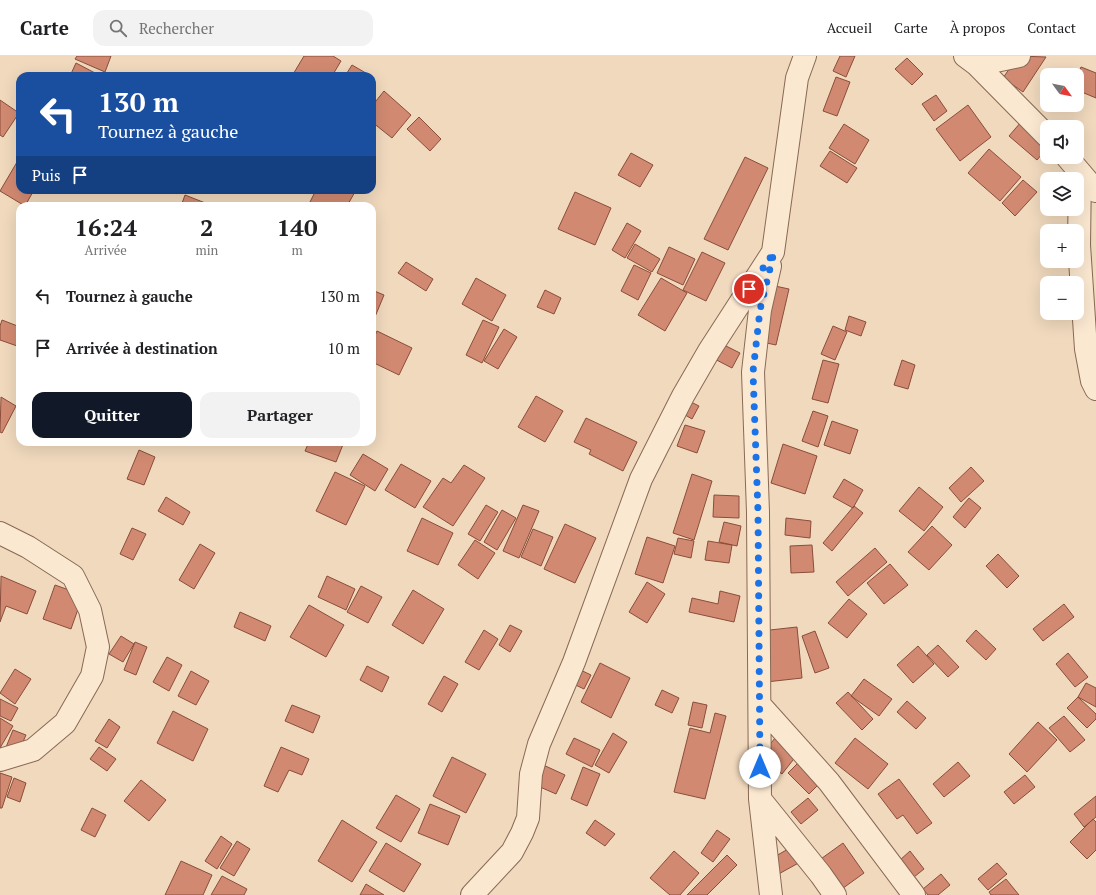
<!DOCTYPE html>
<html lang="fr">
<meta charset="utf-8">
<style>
:root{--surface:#fff;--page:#f2f2f2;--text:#202124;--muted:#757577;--line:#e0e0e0;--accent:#111827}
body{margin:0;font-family:"PT Serif",serif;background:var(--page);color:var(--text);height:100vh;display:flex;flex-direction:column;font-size:15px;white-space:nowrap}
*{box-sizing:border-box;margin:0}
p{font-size:13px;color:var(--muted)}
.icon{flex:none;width:22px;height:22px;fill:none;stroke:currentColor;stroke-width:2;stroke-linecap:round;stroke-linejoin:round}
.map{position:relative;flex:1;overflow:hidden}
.side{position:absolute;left:16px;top:146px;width:360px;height:244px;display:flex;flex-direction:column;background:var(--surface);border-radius:12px;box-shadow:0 4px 16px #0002}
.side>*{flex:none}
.banner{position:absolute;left:16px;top:16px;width:360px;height:122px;border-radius:12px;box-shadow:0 4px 16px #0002;background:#1a4fa0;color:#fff;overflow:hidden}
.needle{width:26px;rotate:123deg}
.controls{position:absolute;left:1040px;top:12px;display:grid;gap:8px}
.controls a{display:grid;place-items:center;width:44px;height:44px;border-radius:8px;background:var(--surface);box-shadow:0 4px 16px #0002;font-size:20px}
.pin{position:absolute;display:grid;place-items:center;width:34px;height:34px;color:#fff;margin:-17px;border:2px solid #fff;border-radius:50%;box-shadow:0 1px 4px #0007}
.me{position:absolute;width:44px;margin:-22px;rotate:0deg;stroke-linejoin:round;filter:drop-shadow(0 0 3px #0008)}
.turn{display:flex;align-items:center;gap:14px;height:84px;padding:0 16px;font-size:18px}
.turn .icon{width:52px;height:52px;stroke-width:2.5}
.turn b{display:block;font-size:28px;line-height:34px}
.then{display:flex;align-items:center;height:38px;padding:0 16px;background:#0003;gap:8px;font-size:15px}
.eta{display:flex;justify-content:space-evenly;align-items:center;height:68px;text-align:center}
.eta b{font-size:24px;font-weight:700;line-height:28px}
.cta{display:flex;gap:8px;margin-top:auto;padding:8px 16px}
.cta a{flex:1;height:46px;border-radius:12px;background:var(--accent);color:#fff;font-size:16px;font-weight:700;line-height:46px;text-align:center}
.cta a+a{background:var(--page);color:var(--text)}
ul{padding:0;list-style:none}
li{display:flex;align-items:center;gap:12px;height:52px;padding:0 16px}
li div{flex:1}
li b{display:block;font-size:15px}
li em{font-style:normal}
header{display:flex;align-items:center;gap:24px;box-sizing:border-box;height:56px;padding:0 20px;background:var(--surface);border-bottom:1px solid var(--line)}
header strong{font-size:19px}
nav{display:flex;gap:22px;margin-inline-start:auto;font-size:14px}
.search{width:280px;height:36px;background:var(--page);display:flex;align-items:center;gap:10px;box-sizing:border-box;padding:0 14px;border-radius:12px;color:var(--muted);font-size:15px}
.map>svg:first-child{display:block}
</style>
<header>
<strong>Carte</strong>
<div class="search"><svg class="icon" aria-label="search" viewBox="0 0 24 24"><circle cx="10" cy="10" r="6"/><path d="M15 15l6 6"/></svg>Rechercher</div>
<nav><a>Accueil</a><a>Carte</a><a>À propos</a><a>Contact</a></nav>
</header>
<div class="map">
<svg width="1096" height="839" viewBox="0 0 1096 839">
<rect width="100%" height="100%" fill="#f0d9bd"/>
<path fill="#d18a71" stroke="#8a4d3a" d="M 77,0 L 111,0 L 105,16 L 75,3 Z
M 304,0 L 333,0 L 341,5 L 332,20 L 292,20 Z
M 840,0 L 855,0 L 846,21 L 833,15 Z
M 1018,0 L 1046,1 L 1023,36 L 1003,22 Z
M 907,2 L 923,18 L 912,29 L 895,13 Z
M 76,7 L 95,17 L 93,20 L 70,20 Z
M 352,9 L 371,20 L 345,20 Z
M 1081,11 L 1096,17 L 1096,42 L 1077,34 L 1077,20 Z
M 836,21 L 850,26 L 837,60 L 823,55 Z
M 384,35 L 411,59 L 392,82 L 372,66 L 372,50 Z
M 936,39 L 947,55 L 934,65 L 922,48 Z
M 0,44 L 19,57 L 3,81 L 0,79 Z
M 968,49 L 991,81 L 960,105 L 936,73 Z
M 419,61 L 441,83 L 430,95 L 407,73 Z
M 1021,66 L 1047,87 L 1047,92 L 1037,104 L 1009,80 Z
M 844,68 L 869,84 L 855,108 L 829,92 Z
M 989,93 L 1021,121 L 1000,145 L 968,117 Z
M 830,95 L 857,112 L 847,127 L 820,110 Z
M 631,97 L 653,109 L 640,131 L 618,119 Z
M 20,101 L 20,134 L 34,134 L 25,150 L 0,135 Z
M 745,101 L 768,112 L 728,194 L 704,183 Z
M 1023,124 L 1037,136 L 1015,160 L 1002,147 Z
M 316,134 L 356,134 L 347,150 L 308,150 Z
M 575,136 L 611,152 L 595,189 L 558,173 Z
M 185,139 L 213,150 L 181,150 Z
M 627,167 L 641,175 L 625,202 L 612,194 Z
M 635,188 L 660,203 L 652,216 L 627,202 Z
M 669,191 L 695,203 L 683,229 L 657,217 Z
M 702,196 L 725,207 L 706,245 L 683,234 Z
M 406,206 L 433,223 L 426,235 L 398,217 Z
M 634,209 L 651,217 L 638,244 L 621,235 Z
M 476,222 L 506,239 L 492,265 L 462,248 Z
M 661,222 L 687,237 L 665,275 L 638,259 Z
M 775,230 L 789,233 L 776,289 L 762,286 Z
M 372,234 L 384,239 L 372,268 Z
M 545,234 L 561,242 L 554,258 L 537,251 Z
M 849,260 L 866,266 L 861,280 L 845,274 Z
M 2,264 L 20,271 L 20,291 L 0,284 L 0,270 Z
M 483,264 L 499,271 L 482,307 L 466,299 Z
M 833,270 L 847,276 L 835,304 L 821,298 Z
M 504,273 L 517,281 L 498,313 L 484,305 Z
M 377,275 L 412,292 L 399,319 L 372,306 L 372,286 Z
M 710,282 L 740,297 L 732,312 L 703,297 Z
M 823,304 L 839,308 L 828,347 L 812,343 Z
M 902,304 L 915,309 L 908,333 L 894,329 Z
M 536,340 L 563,355 L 545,386 L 518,371 Z
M 1,341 L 16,350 L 2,377 L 0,376 Z
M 681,341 L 699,350 L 692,363 L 675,353 Z
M 813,355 L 828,360 L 818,391 L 802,385 Z
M 586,362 L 637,386 L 623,415 L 589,398 L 591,394 L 574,386 Z
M 832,365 L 858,374 L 850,398 L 824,389 Z
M 685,369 L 705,375 L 697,397 L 677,390 Z
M 309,386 L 344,386 L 336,406 L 305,395 Z
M 783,388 L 817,400 L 805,438 L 771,427 Z
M 139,394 L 155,401 L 144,429 L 127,423 Z
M 363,398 L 388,413 L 375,435 L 350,419 Z
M 401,408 L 431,425 L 415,452 L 385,434 Z
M 464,409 L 485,422 L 453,470 L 423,451 L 443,422 L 451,427 Z
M 971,411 L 984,425 L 961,446 L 949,432 Z
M 335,416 L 365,430 L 346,469 L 316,455 Z
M 692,418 L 712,425 L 694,484 L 673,477 Z
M 844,423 L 863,434 L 853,452 L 833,441 Z
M 919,431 L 943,451 L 924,475 L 899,455 Z
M 714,439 L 739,440 L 739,462 L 713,461 Z
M 166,441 L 190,456 L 183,469 L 158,455 Z
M 969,442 L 981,452 L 965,472 L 953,461 Z
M 486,449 L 498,456 L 480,485 L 468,478 Z
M 523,449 L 539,455 L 519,502 L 503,495 Z
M 854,450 L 863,457 L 832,495 L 823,487 Z
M 502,454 L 516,462 L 497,494 L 484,486 Z
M 422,462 L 453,477 L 438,509 L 407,495 Z
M 786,462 L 811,465 L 810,482 L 785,479 Z
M 724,466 L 741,470 L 737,490 L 719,486 Z
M 565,468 L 596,482 L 575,527 L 544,513 Z
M 932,470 L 952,489 L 929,514 L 908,496 Z
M 132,472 L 146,478 L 133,504 L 120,498 Z
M 533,473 L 553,481 L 541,510 L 521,501 Z
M 647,481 L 675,490 L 663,527 L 635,518 Z
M 678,482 L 694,485 L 691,502 L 674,498 Z
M 475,484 L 495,497 L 478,523 L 458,509 Z
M 708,485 L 732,489 L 729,507 L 705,504 Z
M 200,488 L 215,497 L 194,533 L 179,524 Z
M 812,489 L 814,516 L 791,517 L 790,490 Z
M 875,492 L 887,506 L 848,540 L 836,526 Z
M 998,498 L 1019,520 L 1007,532 L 986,510 Z
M 890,508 L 908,529 L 884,548 L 867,527 Z
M 1,520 L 36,535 L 27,558 L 6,550 L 0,566 Z
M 327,520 L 355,533 L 346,554 L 318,541 Z
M 647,526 L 665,538 L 647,567 L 629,556 Z
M 55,529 L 83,539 L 71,573 L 43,563 Z
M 361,530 L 382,541 L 368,567 L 347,556 Z
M 413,534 L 444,553 L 423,588 L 392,569 Z
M 720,535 L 740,540 L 734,566 L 689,556 L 692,542 L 718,548 Z
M 849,543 L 867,558 L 847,582 L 828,567 Z
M 1064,548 L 1074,561 L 1043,585 L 1033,573 Z
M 309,549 L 344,569 L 326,601 L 290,581 Z
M 240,556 L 271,570 L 265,585 L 234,571 Z
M 510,569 L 522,575 L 510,596 L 499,589 Z
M 797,571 L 802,622 L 766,626 L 761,575 Z
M 484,574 L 498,583 L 479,614 L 465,606 Z
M 976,574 L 996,593 L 986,604 L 966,585 Z
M 815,575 L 829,612 L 815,617 L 802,580 Z
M 121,580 L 134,588 L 123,606 L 109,598 Z
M 135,586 L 147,591 L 136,619 L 124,614 Z
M 938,589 L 959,611 L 948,621 L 927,599 Z
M 918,590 L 934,608 L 913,627 L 897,609 Z
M 1068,597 L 1088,621 L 1075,631 L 1056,608 Z
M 167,601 L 182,609 L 169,635 L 153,626 Z
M 600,607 L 630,622 L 611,662 L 581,646 Z
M 570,609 L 591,619 L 584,633 L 563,623 Z
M 367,610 L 389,621 L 382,636 L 360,624 Z
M 15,613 L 31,623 L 15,648 L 0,637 Z
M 191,615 L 209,625 L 196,649 L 178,640 Z
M 444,620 L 458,628 L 442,656 L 428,648 Z
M 864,623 L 892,643 L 879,660 L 851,640 Z
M 1086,627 L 1096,632 L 1096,651 L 1078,641 Z
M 662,634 L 679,642 L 672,657 L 655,649 Z
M 848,636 L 873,663 L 862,674 L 836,647 Z
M 1078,641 L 1096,658 L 1096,663 L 1087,672 L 1067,652 Z
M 0,643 L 18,652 L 11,665 L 0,660 Z
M 907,645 L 926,662 L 916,673 L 897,656 Z
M 693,646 L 707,649 L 702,672 L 688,669 Z
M 292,649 L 320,660 L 313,677 L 285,665 Z
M 173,655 L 208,673 L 193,705 L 157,687 Z
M 715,657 L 726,660 L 705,743 L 674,736 L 690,672 L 710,677 Z
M 1064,660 L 1085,684 L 1070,696 L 1049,672 Z
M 0,662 L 13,670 L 0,692 Z
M 109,663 L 120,671 L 107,692 L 95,685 Z
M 1038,666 L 1057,684 L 1027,716 L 1009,698 Z
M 13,674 L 26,679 L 14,706 L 2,701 Z
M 613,677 L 627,686 L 609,717 L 595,709 Z
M 779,677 L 801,694 L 782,718 L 760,701 Z
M 574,682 L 600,694 L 592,711 L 566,698 Z
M 855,682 L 888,708 L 868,733 L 835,707 Z
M 99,691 L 116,703 L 107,715 L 90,703 Z
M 281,691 L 309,703 L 302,719 L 289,714 L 278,736 L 264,730 Z
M 452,701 L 486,718 L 466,757 L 433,740 Z
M 801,704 L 822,725 L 809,738 L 788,717 Z
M 958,706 L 970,720 L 944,741 L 933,728 Z
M 539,707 L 565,719 L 556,738 L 531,727 Z
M 583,711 L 600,718 L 587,750 L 571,743 Z
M 0,717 L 12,721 L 2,752 L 0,752 Z
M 1025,719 L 1035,731 L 1014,748 L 1004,736 Z
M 14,722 L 26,727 L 20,746 L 7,741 Z
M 899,723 L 932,767 L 917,778 L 903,759 L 897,763 L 878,738 Z
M 141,724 L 166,744 L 149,765 L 124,745 Z
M 396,739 L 420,753 L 401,786 L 376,772 Z
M 1096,740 L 1096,761 L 1084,771 L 1074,758 Z
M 808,742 L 818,754 L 801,768 L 791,756 Z
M 430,748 L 460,760 L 448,789 L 418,777 Z
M 92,752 L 106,759 L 95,781 L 81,774 Z
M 1093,763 L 1096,766 L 1096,794 L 1087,803 L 1070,786 Z
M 342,764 L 377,786 L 352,826 L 318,805 Z
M 595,764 L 615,778 L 605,790 L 586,777 Z
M 717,774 L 730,783 L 713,806 L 701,797 Z
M 221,780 L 232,788 L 217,813 L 205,805 Z
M 237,785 L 250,793 L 234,820 L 220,812 Z
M 386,787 L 421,808 L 404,836 L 369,815 Z
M 843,787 L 864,817 L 839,835 L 818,805 Z
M 797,788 L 804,804 L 775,820 L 767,805 Z
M 674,795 L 699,817 L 680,839 L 670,839 L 650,822 Z
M 910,795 L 924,813 L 914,821 L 900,804 Z
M 727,799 L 737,809 L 707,839 L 687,839 Z
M 181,805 L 212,819 L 203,839 L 165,839 Z
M 997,807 L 1007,818 L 988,834 L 978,823 Z
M 941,818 L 950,829 L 938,839 L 928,839 L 923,833 Z
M 222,820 L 247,833 L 244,839 L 211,839 Z
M 1006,823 L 1019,839 L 991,839 L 989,836 Z
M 366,828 L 384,839 L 360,839 Z"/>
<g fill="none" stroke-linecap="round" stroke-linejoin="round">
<defs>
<path id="minor" d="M 965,0 L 977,9 L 1047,80
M 977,9 L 1019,0
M 1067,101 L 1096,135
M 1080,116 L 1079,189 L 1086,293 L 1092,325 L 1096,333
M 770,210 L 760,254 L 753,316 L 758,456 L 760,743 L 771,839
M 0,477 L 28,491 L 73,520 L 90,554 L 98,591 L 92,620 L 65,667 L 33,694 L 0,704
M 760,649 L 829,726 L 914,839
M 760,743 L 821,819 L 835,839
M 472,839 L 512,796 L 522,777 L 528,762 L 531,718 L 539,688 L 574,606 L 641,423 L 683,340 L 709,295 L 773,196 L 797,22 L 805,0"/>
</defs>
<use href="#minor" stroke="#896955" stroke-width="24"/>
<use href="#minor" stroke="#fbe8d1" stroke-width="22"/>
</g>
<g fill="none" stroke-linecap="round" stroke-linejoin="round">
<path stroke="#1a73e8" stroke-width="7" stroke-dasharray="0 12.6" d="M 749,233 L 774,196 L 760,254 L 753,316 L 758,456 L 760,711"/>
</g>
</svg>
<div class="controls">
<a><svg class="needle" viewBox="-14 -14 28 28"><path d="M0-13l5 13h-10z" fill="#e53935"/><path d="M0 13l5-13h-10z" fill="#757577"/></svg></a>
<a><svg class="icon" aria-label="sound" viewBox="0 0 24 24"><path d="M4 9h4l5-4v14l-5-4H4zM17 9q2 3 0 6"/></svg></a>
<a><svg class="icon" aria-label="layers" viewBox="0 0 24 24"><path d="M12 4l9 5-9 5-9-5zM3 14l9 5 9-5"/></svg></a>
<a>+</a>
<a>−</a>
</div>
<div class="pin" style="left:749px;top:233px;background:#d93025"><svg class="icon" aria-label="arrive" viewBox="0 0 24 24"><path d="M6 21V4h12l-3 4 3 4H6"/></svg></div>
<svg class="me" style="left:760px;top:711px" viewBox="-20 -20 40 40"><circle r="19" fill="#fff"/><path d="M0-13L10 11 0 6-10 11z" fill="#1a73e8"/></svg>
<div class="banner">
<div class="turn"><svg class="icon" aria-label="left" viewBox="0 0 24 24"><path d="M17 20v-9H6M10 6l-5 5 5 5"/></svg><div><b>130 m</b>Tournez à gauche</div></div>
<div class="then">Puis<svg class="icon" aria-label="arrive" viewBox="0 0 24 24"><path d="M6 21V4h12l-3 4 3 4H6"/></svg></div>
</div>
<section class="side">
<div class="eta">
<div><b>16:24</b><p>Arrivée</p></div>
<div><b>2</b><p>min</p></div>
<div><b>140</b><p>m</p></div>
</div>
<ul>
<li><svg class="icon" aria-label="left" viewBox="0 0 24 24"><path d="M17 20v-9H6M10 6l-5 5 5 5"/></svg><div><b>Tournez à gauche</b></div><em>130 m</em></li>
<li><svg class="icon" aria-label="arrive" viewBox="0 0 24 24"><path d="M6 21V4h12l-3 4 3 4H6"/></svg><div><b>Arrivée à destination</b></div><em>10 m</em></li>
</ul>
<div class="cta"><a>Quitter</a><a>Partager</a></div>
</section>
</div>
